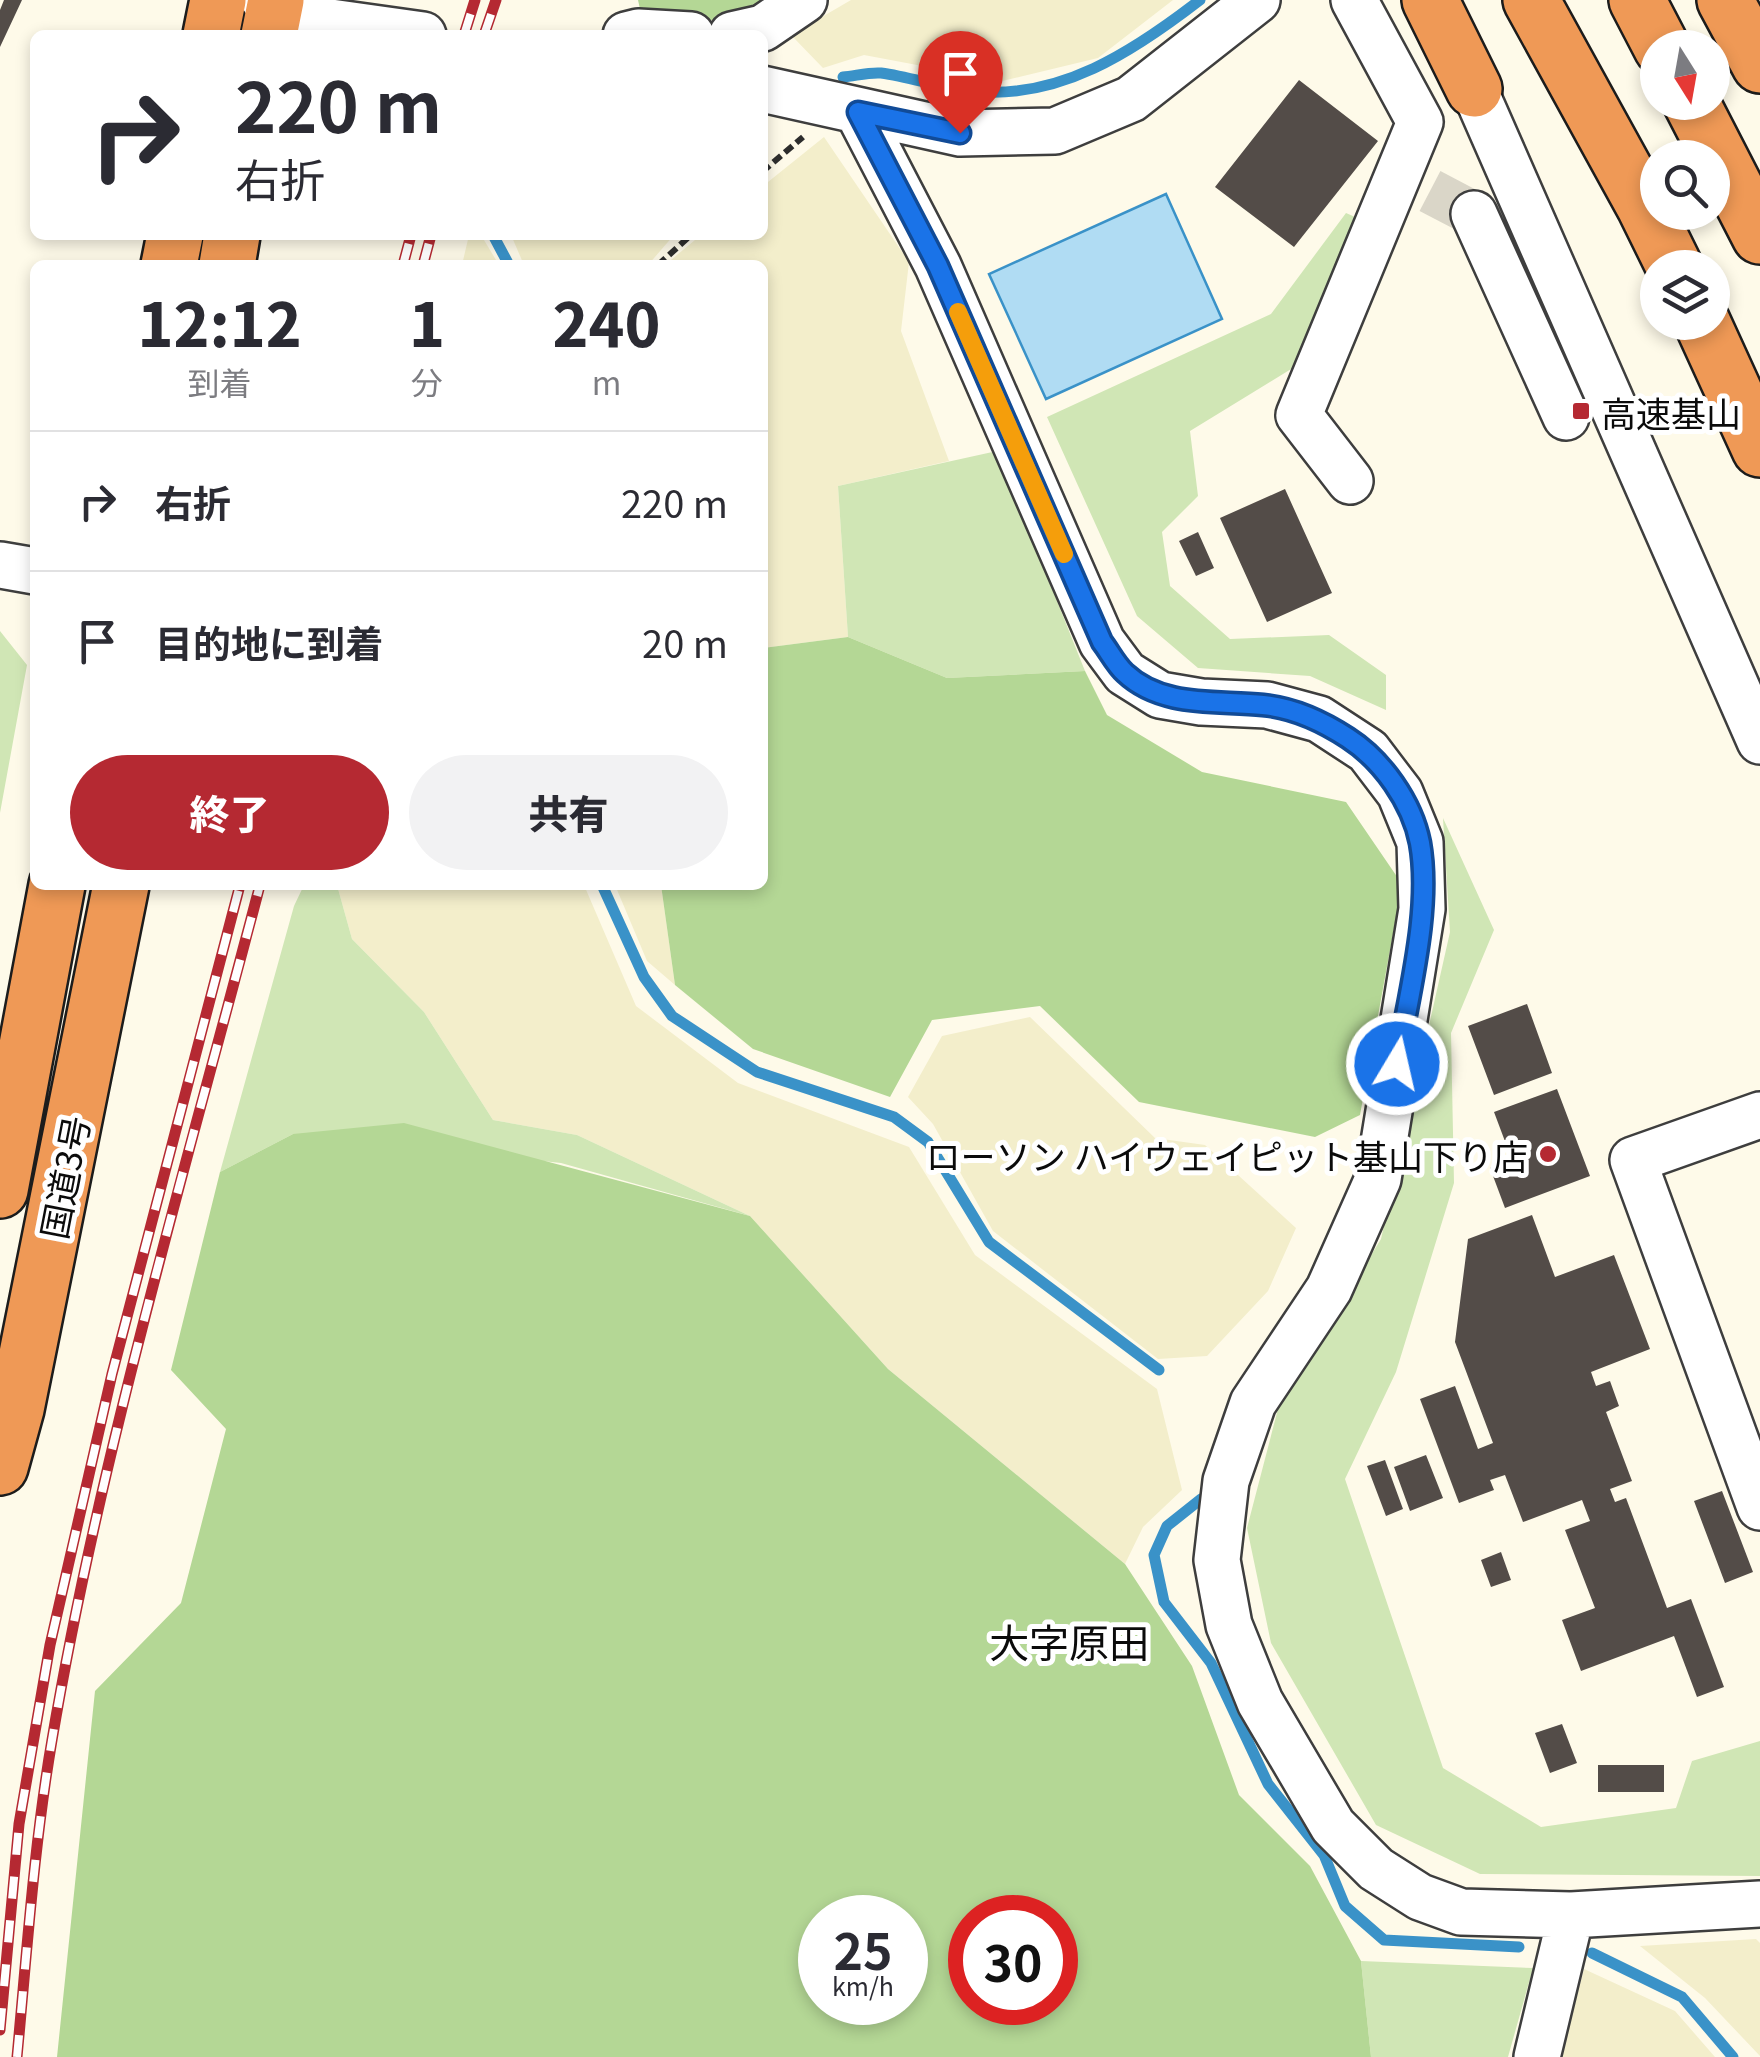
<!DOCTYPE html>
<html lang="ja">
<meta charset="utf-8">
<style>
:root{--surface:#fff;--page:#f2f2f3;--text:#2b2b33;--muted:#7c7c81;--line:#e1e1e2;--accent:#b52932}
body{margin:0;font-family:Georgia,"Noto Sans JP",serif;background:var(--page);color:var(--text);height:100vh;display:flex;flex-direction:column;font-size:38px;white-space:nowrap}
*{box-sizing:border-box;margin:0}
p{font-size:32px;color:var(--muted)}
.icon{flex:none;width:55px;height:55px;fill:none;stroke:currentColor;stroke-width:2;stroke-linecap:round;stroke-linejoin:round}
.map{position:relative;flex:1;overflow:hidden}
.sheet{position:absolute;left:30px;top:260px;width:738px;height:630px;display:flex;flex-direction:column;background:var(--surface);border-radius:15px;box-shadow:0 5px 15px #0003}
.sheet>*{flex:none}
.banner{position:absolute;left:30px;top:30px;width:738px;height:210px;border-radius:15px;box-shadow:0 5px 15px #0003;background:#fff;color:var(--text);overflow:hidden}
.needle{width:65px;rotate:169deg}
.buttons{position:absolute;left:1640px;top:30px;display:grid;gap:20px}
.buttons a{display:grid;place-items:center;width:90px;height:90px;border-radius:50%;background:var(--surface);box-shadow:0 5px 15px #0003;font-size:50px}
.speed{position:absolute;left:798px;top:1895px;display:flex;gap:20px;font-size:50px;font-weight:700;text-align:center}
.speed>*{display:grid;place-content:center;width:130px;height:130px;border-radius:50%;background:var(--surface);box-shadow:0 5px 15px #0003;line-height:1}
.speed small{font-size:25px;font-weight:400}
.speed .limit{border:15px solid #d22;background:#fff;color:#111}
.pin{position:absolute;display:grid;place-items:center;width:85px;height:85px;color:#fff;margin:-102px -42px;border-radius:50% 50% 50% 0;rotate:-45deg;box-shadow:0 0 10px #0007}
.pin .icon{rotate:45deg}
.me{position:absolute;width:110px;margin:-55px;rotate:9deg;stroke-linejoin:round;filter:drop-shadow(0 0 8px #0008)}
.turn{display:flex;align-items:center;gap:35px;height:210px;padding:0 40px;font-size:45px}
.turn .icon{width:130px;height:130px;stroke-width:2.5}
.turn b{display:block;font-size:70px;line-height:85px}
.eta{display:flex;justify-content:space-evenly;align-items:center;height:170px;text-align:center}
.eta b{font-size:60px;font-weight:800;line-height:70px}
.cta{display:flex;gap:20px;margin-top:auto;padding:20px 40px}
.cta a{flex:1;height:115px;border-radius:60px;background:var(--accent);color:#fff;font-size:40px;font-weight:800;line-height:115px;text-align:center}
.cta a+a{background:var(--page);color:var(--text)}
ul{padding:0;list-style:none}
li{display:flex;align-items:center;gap:30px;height:140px;padding:0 40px;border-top:2px solid var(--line)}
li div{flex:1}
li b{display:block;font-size:38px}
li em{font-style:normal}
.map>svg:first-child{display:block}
</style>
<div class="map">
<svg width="1760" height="2057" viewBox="0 0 1760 2057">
<rect width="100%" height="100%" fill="#fefae9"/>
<path fill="#f3eecb" d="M 851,0 L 1173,0 L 1098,58 L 1002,81 L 864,55 L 823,68 L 791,35 Z
M 824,137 L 909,262 L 901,331 L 949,461 L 838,486 L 848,637 L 763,648 L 762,265 L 665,265 L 701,235 L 762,235 L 763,186 Z
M 469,235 L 481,235 L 499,265 L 462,265 Z
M 511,235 L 674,235 L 648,265 L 524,265 Z
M 337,885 L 584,885 L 636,1006 L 738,1083 L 909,1147 L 975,1255 L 1157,1389 L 1182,1490 L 1143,1527 L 1125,1564 L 888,1369 L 750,1216 L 577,1135 L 493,1120 L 424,1012 L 352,939 Z
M 615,885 L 661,885 L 675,985 L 647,961 Z
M 1030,1017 L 1155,1138 L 1205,1145 L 1296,1228 L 1268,1291 L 1207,1356 L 1158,1359 L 993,1231 L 933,1124 L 908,1097 L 942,1036 Z
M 1756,1939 L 1760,1943 L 1760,2056 L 1705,1998 L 1640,1946 Z
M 1584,1969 L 1675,2011 L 1715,2057 L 1561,2057 Z"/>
<path fill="#d0e6b5" d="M 1346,213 L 1387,231 L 1309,358 L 1190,431 L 1198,496 L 1162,532 L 1170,586 L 1230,639 L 1329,635 L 1386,675 L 1386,710 L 1310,676 L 1198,668 L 1137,616 L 1047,417 L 1271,314 Z
M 997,451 L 1085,671 L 947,678 L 848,637 L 838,486 Z
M 0,631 L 27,665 L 0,813 Z
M 1443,818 L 1494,930 L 1451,1033 L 1454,1183 L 1396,1372 L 1345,1479 L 1443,1768 L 1541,1827 L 1676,1808 L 1692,1761 L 1760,1741 L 1760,1876 L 1480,1874 L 1376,1825 L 1271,1643 L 1247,1528 L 1279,1405 L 1381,1239 L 1450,932 Z
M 304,885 L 337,885 L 352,939 L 424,1012 L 493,1120 L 577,1135 L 750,1216 L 561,1163 L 293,1134 L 220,1172 L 294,906 Z
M 1361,1961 L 1533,1968 L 1508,2057 L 1371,2057 Z"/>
<path fill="#b4d795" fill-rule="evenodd" d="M 638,0 L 780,0 L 749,21 L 642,18 Z
M 848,637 L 947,678 L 1085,671 L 1107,715 L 1202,772 L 1346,802 L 1402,884 L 1360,1115 L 1315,1137 L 1139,1102 L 1040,1006 L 932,1020 L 890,1097 L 753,1049 L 675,985 L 661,885 L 762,885 L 763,648 Z
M 404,1123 L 750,1216 L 888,1369 L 1125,1564 L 1192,1666 L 1239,1795 L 1310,1866 L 1361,1961 L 1371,2057 L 57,2057 L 95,1691 L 181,1603 L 226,1429 L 171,1370 L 220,1172 L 293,1134 ZM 820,1918 L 905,1918 L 905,2002 L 820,2002 ZM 970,1918 L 1055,1918 L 1055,2002 L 970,2002 Z"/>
<path fill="#b0dcf3" stroke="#3a92c8" stroke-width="2.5" d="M 1166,194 L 1222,319 L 1046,399 L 989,274 Z"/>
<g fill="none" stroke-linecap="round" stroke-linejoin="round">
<path stroke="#3a92c8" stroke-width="11" d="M 843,77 C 855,76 869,72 881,73 C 911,77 941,88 971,91 C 1059,101 1134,51 1200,0
M 493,235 L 509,265
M 602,885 L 644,977 L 672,1016 L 757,1072 L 894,1117 L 928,1142 L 989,1242 L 1159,1370
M 1201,1499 L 1167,1526 L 1154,1555 L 1164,1602 L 1211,1663 L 1268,1784 L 1324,1855 L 1345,1906 L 1384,1940 L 1519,1947
M 1592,1953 L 1682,1997 L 1733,2057"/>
</g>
<path fill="#534c48" d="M 4,0 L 22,0 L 0,47 L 0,10 Z
M 1299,80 L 1378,141 L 1294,247 L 1215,187 Z
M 1285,489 L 1332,593 L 1267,622 L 1220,518 Z
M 1198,532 L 1214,568 L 1196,576 L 1179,541 Z
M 1527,1004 L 1552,1073 L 1494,1095 L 1468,1026 Z
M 1557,1089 L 1590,1176 L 1505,1208 L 1490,1168 L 1512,1160 L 1494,1112 Z
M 1532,1215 L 1555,1277 L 1614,1255 L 1650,1349 L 1591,1372 L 1596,1386 L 1610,1381 L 1619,1406 L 1606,1412 L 1632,1481 L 1610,1489 L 1615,1502 L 1626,1498 L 1667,1608 L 1691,1599 L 1724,1687 L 1697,1697 L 1674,1636 L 1581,1671 L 1562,1620 L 1595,1608 L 1565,1530 L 1590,1521 L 1582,1500 L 1523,1522 L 1505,1475 L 1490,1480 L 1494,1490 L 1459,1503 L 1420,1399 L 1455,1386 L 1478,1449 L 1493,1443 L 1455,1342 L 1468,1239 Z
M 1426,1455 L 1443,1498 L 1410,1511 L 1394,1467 Z
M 1385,1460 L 1403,1509 L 1386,1516 L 1367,1466 Z
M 1722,1491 L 1753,1572 L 1725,1583 L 1694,1501 Z
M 1501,1552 L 1511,1580 L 1491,1587 L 1481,1560 Z
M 1562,1724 L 1577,1763 L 1550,1773 L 1535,1733 Z
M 1598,1765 L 1664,1765 L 1664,1792 L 1598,1792 Z"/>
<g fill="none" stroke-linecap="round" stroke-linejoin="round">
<path stroke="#dad6c8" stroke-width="45" stroke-dasharray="45 22" stroke-linecap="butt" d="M 1430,191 L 1474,214"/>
<defs>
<path id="minor" d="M 264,0 L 323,21 L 423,35
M 626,35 L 638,32 L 691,35
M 732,35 L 763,28 L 804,0
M 762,89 L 960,133 L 1055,131 L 1131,99 L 1257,0
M 1474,89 L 1760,741
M 858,112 L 938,266 L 1102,642 L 1125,673 L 1160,695 L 1201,702 L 1267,705 L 1319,719 L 1368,751 L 1400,793 L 1420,842 L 1422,909 L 1378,1179 L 1329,1289 L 1253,1403 L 1226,1481 L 1217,1560 L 1229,1625 L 1260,1702 L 1333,1826 L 1376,1869 L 1420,1897 L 1461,1912 L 1571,1915 L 1760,1904
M 1474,214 L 1566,417
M 1350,481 L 1299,415 L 1420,122 L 1354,0
M 0,565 L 35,571
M 1760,1115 L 1633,1160 L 1760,1507
M 1537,2057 L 1571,1915"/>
<path id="highway" d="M 1430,0 L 1474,89
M 1531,0 L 1645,207 L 1675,268
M 1637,0 L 1662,48
M 1725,0 L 1760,65
M 211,35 L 218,0
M 269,35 L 276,0
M 1691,102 L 1760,236
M 169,265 L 175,235
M 227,265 L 232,235
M 1702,322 L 1760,449
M 0,1190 L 57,885
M 0,1467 L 16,1409 L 121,885"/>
</defs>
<use href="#minor" stroke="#3e3e3e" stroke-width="50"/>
<use href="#highway" stroke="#1c1c1c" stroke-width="60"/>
<path stroke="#2d2d2d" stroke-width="6" stroke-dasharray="10 5" stroke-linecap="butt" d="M 762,172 L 803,137
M 658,265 L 691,235"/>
<use href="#minor" stroke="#fff" stroke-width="45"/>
<use href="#highway" stroke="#ef9956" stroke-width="55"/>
<defs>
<path id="rail" d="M 464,35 L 475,0
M 484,35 L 496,0
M 403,265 L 411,235
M 423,265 L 431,235
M 0,2030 L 19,1824 L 50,1645 L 112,1374 L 240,885
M 17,2057 C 27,1951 34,1845 52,1740 C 101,1451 186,1168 260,885"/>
</defs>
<use href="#rail" stroke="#b52932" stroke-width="11"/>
<use href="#rail" stroke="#fff" stroke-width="8" stroke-dasharray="22" stroke-linecap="butt"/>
</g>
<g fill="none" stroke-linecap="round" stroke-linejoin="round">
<defs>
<path id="route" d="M 960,133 L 858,112 L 938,266 L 1102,642 C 1109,651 1116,665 1125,673 C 1162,708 1217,700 1263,705 C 1295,708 1322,721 1348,738 C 1382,760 1412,802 1420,843 C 1432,910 1408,996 1397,1064"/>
</defs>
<use href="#route" stroke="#114b97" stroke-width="25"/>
<use href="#route" stroke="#1a73e8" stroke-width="18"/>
<path stroke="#f59e0b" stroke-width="18" d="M 958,312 L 1064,554"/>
</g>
<g fill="#b52932" stroke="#fff" stroke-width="4">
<rect x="1571" y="401" width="20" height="20" rx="5"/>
<circle cx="1548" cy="1154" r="10"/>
</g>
<g text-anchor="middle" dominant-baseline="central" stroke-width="10" stroke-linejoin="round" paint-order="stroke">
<g font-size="35" fill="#0b0b0b" stroke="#fff" text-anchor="start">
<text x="1601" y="411">高速基山</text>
<text x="1528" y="1154" text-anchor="end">ローソン ハイウェイピット基山下り店</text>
</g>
<g font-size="35" fill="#0b0b0b" stroke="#fff">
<text transform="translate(63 1177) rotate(-79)">国道3号</text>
</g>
<g font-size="40" fill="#0b0b0b" stroke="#fff">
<text x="1069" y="1641">大字原田</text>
</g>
</g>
</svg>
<div class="buttons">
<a><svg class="needle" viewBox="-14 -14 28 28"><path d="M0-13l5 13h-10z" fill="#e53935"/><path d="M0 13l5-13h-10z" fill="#7c7c81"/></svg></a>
<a><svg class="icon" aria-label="search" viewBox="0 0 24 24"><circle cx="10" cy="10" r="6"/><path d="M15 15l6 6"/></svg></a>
<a><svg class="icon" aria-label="layers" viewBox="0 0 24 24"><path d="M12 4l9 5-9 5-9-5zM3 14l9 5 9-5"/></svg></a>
</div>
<div class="speed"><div>25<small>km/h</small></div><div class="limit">30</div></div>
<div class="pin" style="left:960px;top:133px;background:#d93025"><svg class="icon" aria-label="arrive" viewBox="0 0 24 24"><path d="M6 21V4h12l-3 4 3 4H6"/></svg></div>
<svg class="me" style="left:1397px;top:1064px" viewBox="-20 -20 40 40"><circle r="17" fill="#1a73e8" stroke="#fff" stroke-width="3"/><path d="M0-11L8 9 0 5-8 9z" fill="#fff"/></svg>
<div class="banner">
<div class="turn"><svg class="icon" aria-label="right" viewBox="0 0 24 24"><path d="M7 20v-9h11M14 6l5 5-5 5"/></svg><div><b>220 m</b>右折</div></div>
</div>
<section class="sheet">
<div class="eta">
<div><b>12:12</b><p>到着</p></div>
<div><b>1</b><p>分</p></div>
<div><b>240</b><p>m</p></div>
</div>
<ul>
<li><svg class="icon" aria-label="right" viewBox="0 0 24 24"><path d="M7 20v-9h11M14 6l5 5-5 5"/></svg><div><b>右折</b></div><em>220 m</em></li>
<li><svg class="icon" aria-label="arrive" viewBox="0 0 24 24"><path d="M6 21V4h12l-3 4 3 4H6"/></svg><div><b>目的地に到着</b></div><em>20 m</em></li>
</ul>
<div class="cta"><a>終了</a><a>共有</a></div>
</section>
</div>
